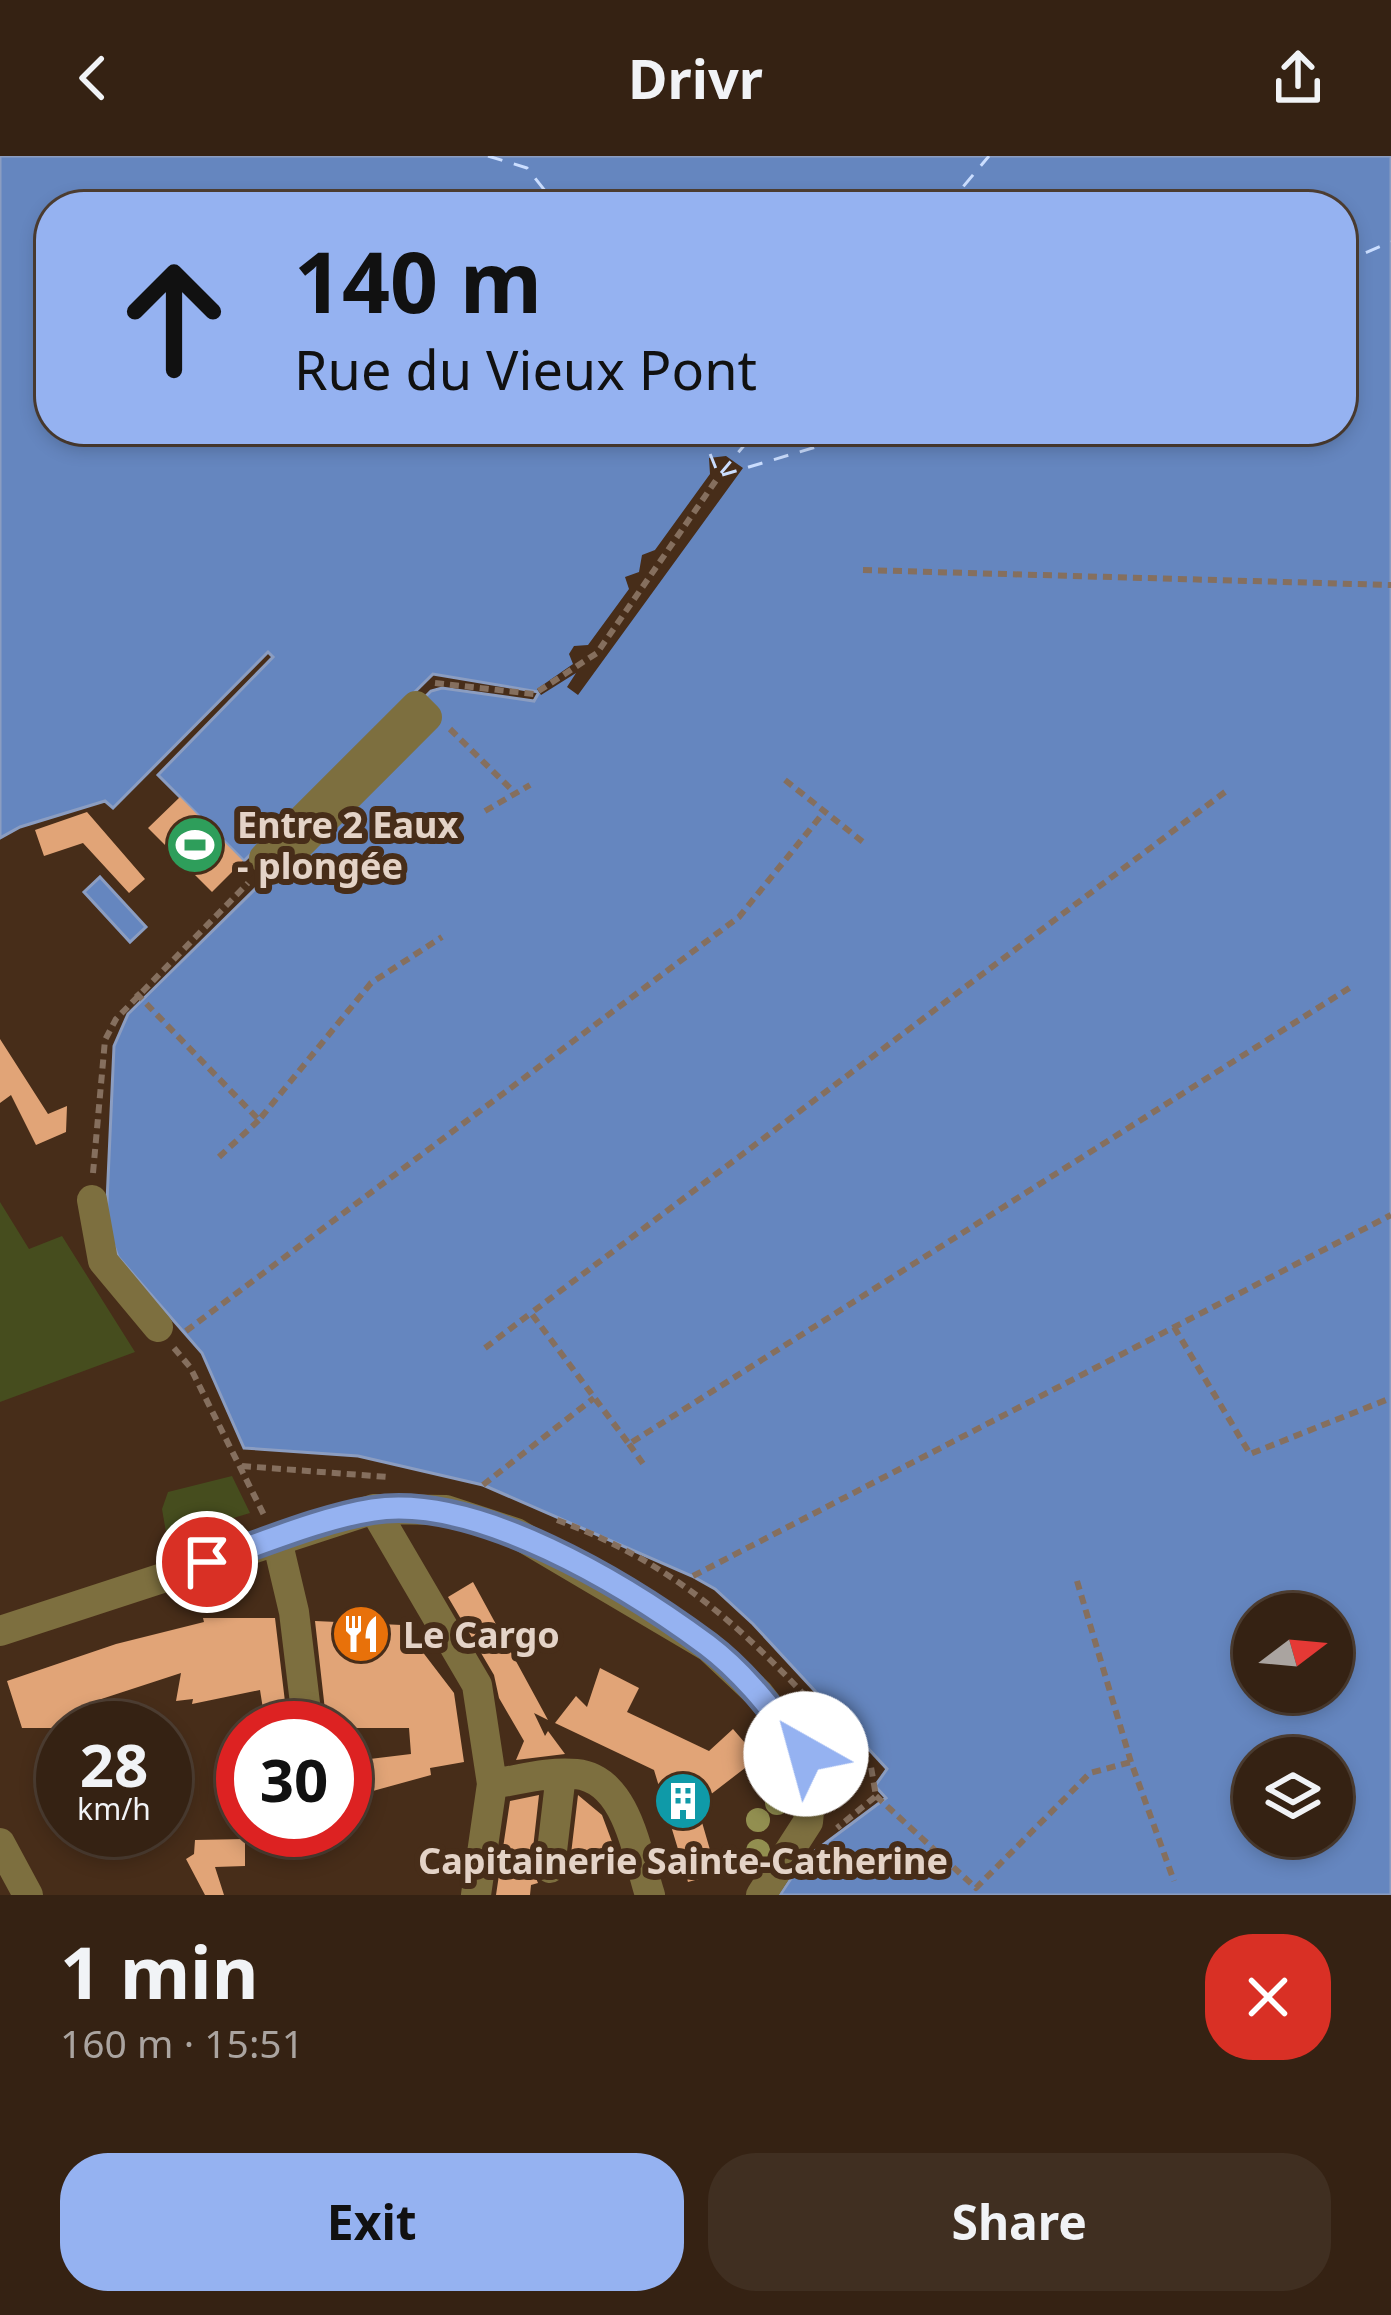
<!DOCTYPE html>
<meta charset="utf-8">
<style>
:root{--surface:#352213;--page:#402f21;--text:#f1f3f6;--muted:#aaa4a0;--line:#4f3f33;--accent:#95b2f1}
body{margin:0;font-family:"Noto Sans",sans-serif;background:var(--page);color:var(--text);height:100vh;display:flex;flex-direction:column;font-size:45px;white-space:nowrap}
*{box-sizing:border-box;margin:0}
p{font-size:39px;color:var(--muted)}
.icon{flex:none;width:66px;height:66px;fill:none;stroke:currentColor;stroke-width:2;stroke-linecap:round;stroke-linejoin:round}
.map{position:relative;height:1739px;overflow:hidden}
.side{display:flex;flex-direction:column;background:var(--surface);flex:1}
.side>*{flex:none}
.guide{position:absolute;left:36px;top:36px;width:1320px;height:252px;border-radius:48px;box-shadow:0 6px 18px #0003,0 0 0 3px var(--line);background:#95b2f1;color:#111;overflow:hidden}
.needle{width:78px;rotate:74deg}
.buttons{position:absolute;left:1233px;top:1437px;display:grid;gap:24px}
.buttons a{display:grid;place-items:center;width:120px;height:120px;border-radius:50%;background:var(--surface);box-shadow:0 6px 18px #0003,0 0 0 3px var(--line);font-size:60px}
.speed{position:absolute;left:36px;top:1545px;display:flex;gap:24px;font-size:60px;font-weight:700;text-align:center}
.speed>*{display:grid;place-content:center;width:156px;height:156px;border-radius:50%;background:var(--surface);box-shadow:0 6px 18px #0003,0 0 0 3px var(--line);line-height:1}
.speed small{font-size:30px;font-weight:400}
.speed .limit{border:18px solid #d22;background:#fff;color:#111}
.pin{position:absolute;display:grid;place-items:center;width:102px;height:102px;color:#fff;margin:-51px;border:6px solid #fff;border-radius:50%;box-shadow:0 3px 12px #0007}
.me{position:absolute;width:132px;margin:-66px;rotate:322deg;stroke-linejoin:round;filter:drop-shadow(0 0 9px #0008)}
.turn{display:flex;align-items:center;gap:42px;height:252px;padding:0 60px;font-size:54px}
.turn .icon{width:156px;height:156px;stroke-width:2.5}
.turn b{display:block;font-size:84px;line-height:102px}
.round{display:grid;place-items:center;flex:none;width:126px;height:126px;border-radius:48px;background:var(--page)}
.head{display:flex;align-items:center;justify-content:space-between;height:204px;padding:0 60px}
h1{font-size:72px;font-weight:700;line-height:90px}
.cta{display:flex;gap:24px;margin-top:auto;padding:24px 60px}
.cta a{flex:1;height:138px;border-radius:48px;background:var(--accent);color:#111;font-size:48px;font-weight:700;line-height:138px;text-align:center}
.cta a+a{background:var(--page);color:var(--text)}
header{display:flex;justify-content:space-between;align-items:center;height:156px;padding:0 60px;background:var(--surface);font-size:54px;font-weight:700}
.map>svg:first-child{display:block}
</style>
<header><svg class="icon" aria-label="back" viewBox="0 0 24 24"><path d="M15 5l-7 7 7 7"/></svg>Drivr<svg class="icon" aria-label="share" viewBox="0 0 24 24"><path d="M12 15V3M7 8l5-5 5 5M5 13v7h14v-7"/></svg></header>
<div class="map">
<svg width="1391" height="1739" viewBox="0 0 1391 1739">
<rect width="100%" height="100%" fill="#472d19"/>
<path fill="#464d1e" d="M 0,1046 L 29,1093 L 62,1080 L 135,1196 L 0,1246 Z
M 232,1320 L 250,1357 L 167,1382 L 162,1353 L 168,1336 Z"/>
<path fill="#6586bf" stroke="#8b9dc1" stroke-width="3" fill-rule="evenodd" d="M 0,0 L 1391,0 L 1391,1739 L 780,1739 L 804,1703 L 886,1642 L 875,1630 L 887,1613 L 753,1468 L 715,1433 L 692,1420 L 483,1329 L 358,1300 L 244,1292 L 202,1197 L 118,1101 L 106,1068 L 114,890 L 128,858 L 314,675 L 303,663 L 431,535 L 442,532 L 534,545 L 539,536 L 433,518 L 244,705 L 158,619 L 273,501 L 268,496 L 113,652 L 105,645 L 20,671 L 0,682 ZM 51,51 L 1341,51 L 1341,273 L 51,273 ZM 1254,1458 L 1332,1458 L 1332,1536 L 1254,1536 ZM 1254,1602 L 1332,1602 L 1332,1680 L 1254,1680 Z
M 100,721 L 146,771 L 130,786 L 84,736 Z"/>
<path fill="#472d19" d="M 726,300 L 743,312 L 578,539 L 567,531 L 576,517 L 541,539 L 537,533 L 573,508 L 569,498 L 574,490 L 588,489 L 629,433 L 625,421 L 639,416 L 642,399 L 655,394 L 710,318 L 709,302 Z"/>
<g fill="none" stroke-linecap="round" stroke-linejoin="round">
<path stroke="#cbdeff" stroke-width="3" stroke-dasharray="15 12" stroke-linecap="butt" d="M 488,0 L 527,12 L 558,51
M 946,51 L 989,0
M 1341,107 L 1391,86
M 700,273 L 719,320 L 876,273
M 721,317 L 758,273"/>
</g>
<path fill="#e1a477" d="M 180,641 L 243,705 L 212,736 L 148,672 Z
M 87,656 L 145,723 L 129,737 L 83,687 L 44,700 L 35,674 Z
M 0,883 L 48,958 L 67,950 L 66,976 L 36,989 L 11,939 L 0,947 Z
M 473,1426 L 548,1564 L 534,1557 L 545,1580 L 548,1575 L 565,1598 L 516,1604 L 524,1585 L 499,1542 L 494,1519 L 448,1441 Z
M 203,1462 L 275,1462 L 288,1571 L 266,1572 L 260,1534 L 192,1548 L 193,1543 L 176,1545 L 181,1517 L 86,1548 L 94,1572 L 22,1572 L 7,1525 L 116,1488 L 204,1466 Z
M 315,1465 L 402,1469 L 454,1537 L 464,1606 L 430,1612 L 431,1619 L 351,1641 L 345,1606 L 411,1598 L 409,1572 L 327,1572 Z
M 600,1512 L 639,1532 L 627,1556 L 709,1595 L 733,1573 L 758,1602 L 697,1649 L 717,1718 L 688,1726 L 654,1614 L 555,1567 L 576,1540 L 587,1551 Z
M 539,1639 L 531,1710 L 538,1727 L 531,1729 L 530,1739 L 496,1739 L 510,1645 Z
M 578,1639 L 602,1659 L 624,1718 L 610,1723 L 602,1702 L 569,1715 Z
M 245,1683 L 245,1710 L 215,1711 L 224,1739 L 205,1739 L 186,1703 L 194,1698 L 195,1684 Z"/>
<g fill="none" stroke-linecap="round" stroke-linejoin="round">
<path stroke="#856f5e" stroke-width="6" stroke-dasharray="9 6" stroke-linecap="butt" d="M 863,414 L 1391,429
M 435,527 L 534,538 L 597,497 L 719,320
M 450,573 L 515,637
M 785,624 L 863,686
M 1225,636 L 531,1157 L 629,1288 L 1351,831
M 485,655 L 530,629
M 136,837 L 259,964 L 371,827 L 442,781
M 219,1001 L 259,964
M 93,1017 L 105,884 L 116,863 L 248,727
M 1174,1171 L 1250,1298 L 1391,1242
M 186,1175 L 739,761 L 824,656
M 174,1192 L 190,1211 L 264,1359
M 485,1192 L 531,1157
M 629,1288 L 646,1312
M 242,1310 L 388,1321
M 483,1329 L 594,1242
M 557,1364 C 700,1416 772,1504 871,1611 L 876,1640 L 837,1672
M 693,1420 L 1391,1059
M 1077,1425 L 1131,1606 L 1174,1725
M 876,1640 L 976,1732 L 1090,1617 L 1131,1606"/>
<path stroke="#7d6f3f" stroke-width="30" d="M 416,550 L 427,561 L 275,713 L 264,702 Z
M 92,1044 L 103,1105 L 158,1171
M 374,1353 L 477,1529 L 492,1628 L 476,1739
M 277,1384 L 294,1456 L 308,1572
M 0,1475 L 374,1353 L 446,1354 L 516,1377 L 709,1491 L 759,1538 L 806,1598 L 813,1614 L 808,1666 L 761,1739
M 492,1628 C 519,1624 550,1615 576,1618 C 628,1623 637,1700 650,1739
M 0,1687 L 28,1739
M 550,1712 L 561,1618"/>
</g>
<g fill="#928f50">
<circle cx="777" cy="1647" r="12"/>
<circle cx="758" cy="1664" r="12"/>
<circle cx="758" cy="1695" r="12"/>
</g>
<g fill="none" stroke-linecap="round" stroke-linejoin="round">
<defs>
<path id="route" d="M 207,1406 C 258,1389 321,1362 373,1354 C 477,1338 626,1429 707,1489 C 747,1519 776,1560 806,1598"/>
</defs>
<use href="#route" stroke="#61749d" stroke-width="30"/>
<use href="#route" stroke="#95b2f1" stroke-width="21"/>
</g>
<defs>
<symbol id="stadium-disc" viewBox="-11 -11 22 22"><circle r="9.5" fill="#2e9e5b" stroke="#472d19"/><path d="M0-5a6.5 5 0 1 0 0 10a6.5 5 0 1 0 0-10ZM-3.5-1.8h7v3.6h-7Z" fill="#fff"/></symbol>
<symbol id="restaurant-disc" viewBox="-11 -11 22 22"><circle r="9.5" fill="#e8710a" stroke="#472d19"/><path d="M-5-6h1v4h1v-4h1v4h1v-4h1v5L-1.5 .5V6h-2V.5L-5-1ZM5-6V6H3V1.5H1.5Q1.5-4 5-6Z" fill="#fff"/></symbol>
<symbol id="building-disc" viewBox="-11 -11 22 22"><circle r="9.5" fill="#0f9aa8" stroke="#472d19"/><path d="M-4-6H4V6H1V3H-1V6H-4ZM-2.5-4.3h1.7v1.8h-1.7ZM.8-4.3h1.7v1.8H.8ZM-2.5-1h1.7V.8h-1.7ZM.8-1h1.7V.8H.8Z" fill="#fff"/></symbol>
</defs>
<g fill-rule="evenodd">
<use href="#stadium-disc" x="162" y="656" width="66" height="66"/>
<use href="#restaurant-disc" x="328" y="1445" width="66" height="66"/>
<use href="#building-disc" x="650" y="1612" width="66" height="66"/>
</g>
<g text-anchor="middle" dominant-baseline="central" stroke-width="12" stroke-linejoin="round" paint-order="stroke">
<g font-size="36" font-weight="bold" fill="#e4d3c7" stroke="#472d19" text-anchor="start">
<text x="237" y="668">Entre 2 Eaux<tspan x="237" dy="41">- plongée</tspan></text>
<text x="403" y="1478">Le Cargo</text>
<text x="683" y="1704" text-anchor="middle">Capitainerie Sainte-Catherine</text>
</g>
</g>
</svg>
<div class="buttons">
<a><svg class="needle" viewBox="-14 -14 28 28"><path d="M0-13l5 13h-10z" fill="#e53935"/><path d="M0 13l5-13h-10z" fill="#aaa4a0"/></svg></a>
<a><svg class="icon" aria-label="layers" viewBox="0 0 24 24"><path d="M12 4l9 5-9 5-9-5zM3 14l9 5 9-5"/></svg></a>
</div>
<div class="speed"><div>28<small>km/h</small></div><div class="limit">30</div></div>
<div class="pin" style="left:207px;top:1406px;background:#d93025"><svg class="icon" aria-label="arrive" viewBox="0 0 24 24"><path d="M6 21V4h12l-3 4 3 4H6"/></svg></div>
<svg class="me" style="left:806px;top:1598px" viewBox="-20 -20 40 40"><circle r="19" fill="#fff"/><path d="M0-13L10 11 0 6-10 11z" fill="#95b2f1"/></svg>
<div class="guide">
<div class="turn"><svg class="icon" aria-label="ahead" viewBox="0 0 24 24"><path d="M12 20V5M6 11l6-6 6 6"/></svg><div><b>140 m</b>Rue du Vieux Pont</div></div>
</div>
</div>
<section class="side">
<div class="head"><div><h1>1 min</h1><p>160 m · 15:51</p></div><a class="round" style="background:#d93025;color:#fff"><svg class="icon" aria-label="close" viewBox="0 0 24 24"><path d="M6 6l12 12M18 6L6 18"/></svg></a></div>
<div class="cta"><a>Exit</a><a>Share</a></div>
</section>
